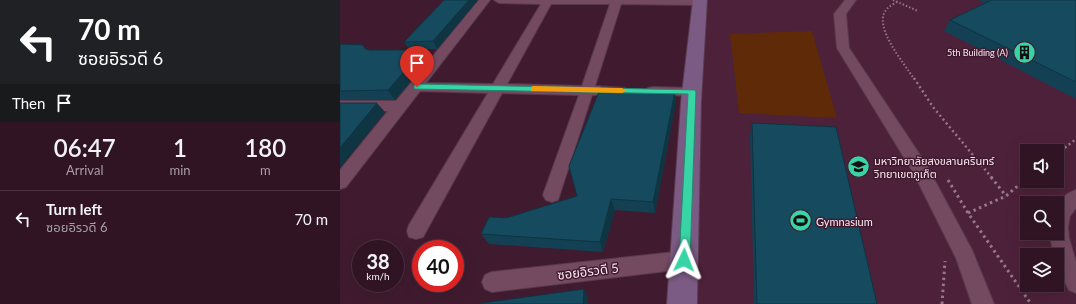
<!DOCTYPE html>
<meta charset="utf-8">
<style>
:root{--surface:#301423;--page:#3c2130;--text:#f1f3f6;--muted:#a89ea6;--line:#4b3341}
body{margin:0;font-family:Lato,"Noto Sans Thai",sans-serif;background:var(--page);color:var(--text);height:100vh;display:flex;flex-direction:column;font-size:15px;white-space:nowrap}
*{box-sizing:border-box;margin:0}
p{font-size:13px;color:var(--muted)}
.icon{flex:none;width:22px;height:22px;fill:none;stroke:currentColor;stroke-width:2;stroke-linecap:round;stroke-linejoin:round}
.map{position:relative;flex:1;overflow:hidden}
.details{display:flex;flex-direction:column;background:var(--surface);width:340px}
.details>*{flex:none}
.hud{background:#202124;color:#fff;overflow:hidden}
.fabs{position:absolute;left:680px;top:144px;display:grid;gap:8px}
.fabs a{display:grid;place-items:center;width:44px;height:44px;border-radius:0px;background:var(--surface);box-shadow:0 4px 16px #0002,0 0 0 1px var(--line);font-size:20px}
.speed{position:absolute;left:12px;top:240px;display:flex;gap:8px;font-size:20px;font-weight:700;text-align:center}
.speed>*{display:grid;place-content:center;width:52px;height:52px;border-radius:50%;background:var(--surface);box-shadow:0 4px 16px #0002,0 0 0 1px var(--line);line-height:1}
.speed small{font-size:10px;font-weight:400}
.speed .limit{border:6px solid #d22;background:#fff;color:#111}
.pin{position:absolute;display:grid;place-items:center;width:34px;height:34px;color:#fff;margin:-41px -17px;border-radius:50% 50% 50% 0;rotate:-45deg;box-shadow:0 0 4px #0007}
.pin .icon{rotate:45deg}
.me{position:absolute;width:44px;margin:-22px;rotate:2deg;stroke-linejoin:round;filter:drop-shadow(0 0 3px #0008)}
.turn{display:flex;align-items:center;gap:14px;height:84px;padding:0 12px;font-size:18px}
.turn .icon{width:52px;height:52px;stroke-width:2.5}
.turn b{display:block;font-size:28px;line-height:34px}
.then{display:flex;align-items:center;height:38px;padding:0 12px;background:#0003;gap:8px;font-size:15px}
.eta{display:flex;justify-content:space-evenly;align-items:center;height:68px;text-align:center}
.eta b{font-size:24px;font-weight:600;line-height:28px}
ul{padding:0;list-style:none}
li{display:flex;align-items:center;gap:12px;height:56px;padding:0 12px;border-top:1px solid var(--line)}
li div{flex:1}
li b{display:block;font-size:15px}
li em{font-style:normal}
main{display:flex;flex:1;min-height:0}
.map>svg:first-child{display:block}
</style>
<main>
<section class="details">
<div class="hud">
<div class="turn"><svg class="icon" aria-label="left" viewBox="0 0 24 24"><path d="M17 20v-9H6M10 6l-5 5 5 5"/></svg><div><b>70 m</b>ซอยอิรวดี 6</div></div>
<div class="then">Then<svg class="icon" aria-label="arrive" viewBox="0 0 24 24"><path d="M6 21V4h12l-3 4 3 4H6"/></svg></div>
</div>
<div class="eta">
<div><b>06:47</b><p>Arrival</p></div>
<div><b>1</b><p>min</p></div>
<div><b>180</b><p>m</p></div>
</div>
<ul>
<li><svg class="icon" aria-label="left" viewBox="0 0 24 24"><path d="M17 20v-9H6M10 6l-5 5 5 5"/></svg><div><b>Turn left</b><p>ซอยอิรวดี 6</p></div><em>70 m</em></li>
</ul>
</section>
<div class="map">
<svg width="736" height="304" viewBox="0 0 736 304">
<rect width="100%" height="100%" fill="#401b2f"/>
<path fill="#4e213a" fill-rule="evenodd" d="M 360,0 L 736,0 L 736,304 L 342,304 ZM 687,151 L 717,151 L 717,181 L 687,181 ZM 687,203 L 717,203 L 717,233 L 687,233 ZM 687,255 L 717,255 L 717,285 L 687,285 Z"/>
<path fill="#5f2a08" d="M 472,31 L 497,118 L 399,113 L 390,34 Z"/>
<g fill="none" stroke-linecap="round" stroke-linejoin="round">
<defs>
<path id="street" d="M 139,0 L 150,0 L 86,83 L 153,84 L 201,4 L 159,3 L 154,0 L 364,0 L 365,2 L 360,5 L 281,4 L 255,86 L 285,88 L 287,91 L 285,94 L 252,95 L 218,200 L 212,202 L 206,200 L 203,195 L 239,95 L 162,93 L 83,237 L 76,239 L 69,237 L 67,231 L 69,225 L 148,93 L 80,91 L 6,187 L 0,189 L 0,170 L 48,111 L 0,111 L 0,101 L 56,101 ZM 211,4 L 270,4 L 242,86 L 167,84 Z
M 505,0 L 516,0 L 506,14 L 509,48 L 586,164 L 632,250 L 654,304 L 632,304 L 616,258 L 573,172 L 497,48 L 494,14 Z
M 313,87 L 352,88 L 357,89 L 359,92 L 357,95 L 352,96 L 308,94 L 306,91 L 308,88 Z
M 736,190 L 736,208 L 730,216 L 728,227 L 729,238 L 736,262 L 736,293 L 729,290 C 723,278 717,268 717,255 L 713,255 L 710,233 L 717,233 C 717,213 714,197 736,190 Z
M 344,251 L 351,254 L 354,260 L 351,266 L 344,269 L 152,292 L 145,289 L 142,282 L 145,275 L 152,272 Z"/>
<path id="secondary" d="M 353,0 L 367,0 L 361,102 L 357,304 L 327,304 L 341,102 Z"/>
</defs>
<use href="#street" stroke="#593a4c" stroke-width="2"/>
<use href="#secondary" stroke="#593a4c" stroke-width="2"/>
<path stroke="#957787" stroke-width="2" stroke-dasharray="1.5 2" stroke-linecap="butt" d="M 553,0 L 578,11
M 557,2 C 554,4 549,6 547,9 C 531,25 565,64 574,79"/>
<path stroke="#957787" stroke-width="2.5" stroke-dasharray="2 3" stroke-linecap="butt" d="M 574,78 L 593,107 L 652,178
M 717,154 L 736,139"/>
<path stroke="#957787" stroke-width="3" stroke-dasharray="2.5 3.5" stroke-linecap="butt" d="M 651,177 L 666,196
M 608,180 L 628,213 L 691,304
M 628,213 L 666,196 L 687,178
M 602,304 L 605,261"/>
<use href="#street" fill="#744a60" fill-rule="evenodd"/>
<use href="#secondary" fill="#7b5a84" fill-rule="evenodd"/>
</g>
<path fill="#134052" d="M 104,0 L 138,0 L 97,49 L 69,49 L 64,42 Z
M 638,0 L 736,0 L 736,99 L 604,31 L 610,20 L 645,3 Z
M 0,44 L 23,45 L 26,49 L 30,50 L 83,50 L 89,60 L 55,100 L 0,100 Z
M 336,102 L 315,213 L 275,210 L 263,252 L 149,244 L 141,234 L 166,218 L 237,196 Z
M 412,123 L 537,304 L 414,304 L 410,135 Z"/>
<path fill="#0f3442" d="M 129,0 L 138,0 L 97,49 L 93,41 Z
M 83,50 L 89,60 L 55,100 L 48,90 Z
M 335,91 L 336,102 L 315,213 L 313,202 Z
M 37,103 L 45,112 L 0,168 L 0,148 Z
M 271,199 L 275,210 L 263,252 L 260,242 Z
M 244,289 L 248,297 L 248,304 L 243,304 Z"/>
<path fill="#164b5f" stroke="#0f3442" d="M 104,0 L 129,0 L 93,41 L 64,42 Z
M 652,0 L 736,0 L 736,82 L 610,20 Z
M 0,44 L 23,45 L 25,49 L 30,50 L 83,50 L 48,90 L 0,91 Z
M 261,87 L 335,91 L 313,202 L 271,199 L 260,242 L 141,234 L 149,217 L 166,218 L 237,196 L 229,166 Z
M 0,103 L 37,103 L 0,148 Z
M 412,123 L 496,127 L 537,304 L 417,304 Z
M 244,289 L 243,304 L 135,304 Z"/>
<path fill="#38d4a6" stroke="#248a6c" d="M 77,84 L 355,90 L 356,92 L 350,260 L 348,264 L 344,265 L 340,264 L 339,260 L 348,94 L 74,89 L 74,85 Z"/>
<path fill="#f59e0b" d="M 193,86 L 282,88 L 286,91 L 282,93 L 191,91 L 191,87 Z"/>
<defs>
<symbol id="building-disc" viewBox="-11 -11 22 22"><circle r="9.5" fill="#38d4a6" stroke="#401b2f"/><path d="M-4-6H4V6H1V3H-1V6H-4ZM-2.5-4.3h1.7v1.8h-1.7ZM.8-4.3h1.7v1.8H.8ZM-2.5-1h1.7V.8h-1.7ZM.8-1h1.7V.8H.8Z" fill="#111"/></symbol>
<symbol id="university-disc" viewBox="-11 -11 22 22"><circle r="9.5" fill="#38d4a6" stroke="#401b2f"/><path d="M0-5L7-2L0 1L-7-2ZM-4 1L0 2.5L4 1V4Q0 6-4 4Z" fill="#111"/></symbol>
<symbol id="stadium-disc" viewBox="-11 -11 22 22"><circle r="9.5" fill="#38d4a6" stroke="#401b2f"/><path d="M0-5a6.5 5 0 1 0 0 10a6.5 5 0 1 0 0-10ZM-3.5-1.8h7v3.6h-7Z" fill="#111"/></symbol>
</defs>
<g fill-rule="evenodd">
<use href="#building-disc" x="672" y="40" width="25" height="25"/>
<use href="#university-disc" x="506" y="154" width="25" height="25"/>
<use href="#stadium-disc" x="448" y="208" width="25" height="25"/>
</g>
<g text-anchor="middle" dominant-baseline="central" stroke-width="3" stroke-linejoin="round" paint-order="stroke">
<g font-size="9" fill="#fee9f3" stroke="#401b2f" text-anchor="end">
<text x="668" y="52">5th Building (A)</text>
</g>
<g font-size="11" fill="#fee9f3" stroke="#401b2f" text-anchor="start">
<text x="534" y="160">มหาวิทยาลัยสงขลานครินทร์<tspan x="534" dy="13">วิทยาเขตภูเก็ต</tspan></text>
<text x="476" y="221">Gymnasium</text>
</g>
<g font-size="13" fill="#fee9f3" stroke="#401b2f">
<text transform="translate(248 271) rotate(-7)">ซอยอิรวดี 5</text>
</g>
</g>
</svg>
<div class="fabs">
<a><svg class="icon" aria-label="sound" viewBox="0 0 24 24"><path d="M4 9h4l5-4v14l-5-4H4zM17 9q2 3 0 6"/></svg></a>
<a><svg class="icon" aria-label="search" viewBox="0 0 24 24"><circle cx="10" cy="10" r="6"/><path d="M15 15l6 6"/></svg></a>
<a><svg class="icon" aria-label="layers" viewBox="0 0 24 24"><path d="M12 4l9 5-9 5-9-5zM3 14l9 5 9-5"/></svg></a>
</div>
<div class="speed"><div>38<small>km/h</small></div><div class="limit">40</div></div>
<div class="pin" style="left:77px;top:87px;background:#d93025"><svg class="icon" aria-label="arrive" viewBox="0 0 24 24"><path d="M6 21V4h12l-3 4 3 4H6"/></svg></div>
<svg class="me" style="left:344px;top:260px" viewBox="-20 -20 40 40"><path d="M0-17L14 15 0 8-14 15z" fill="#38d4a6" stroke="#fff" stroke-width="4"/></svg>
</div>
</main>
